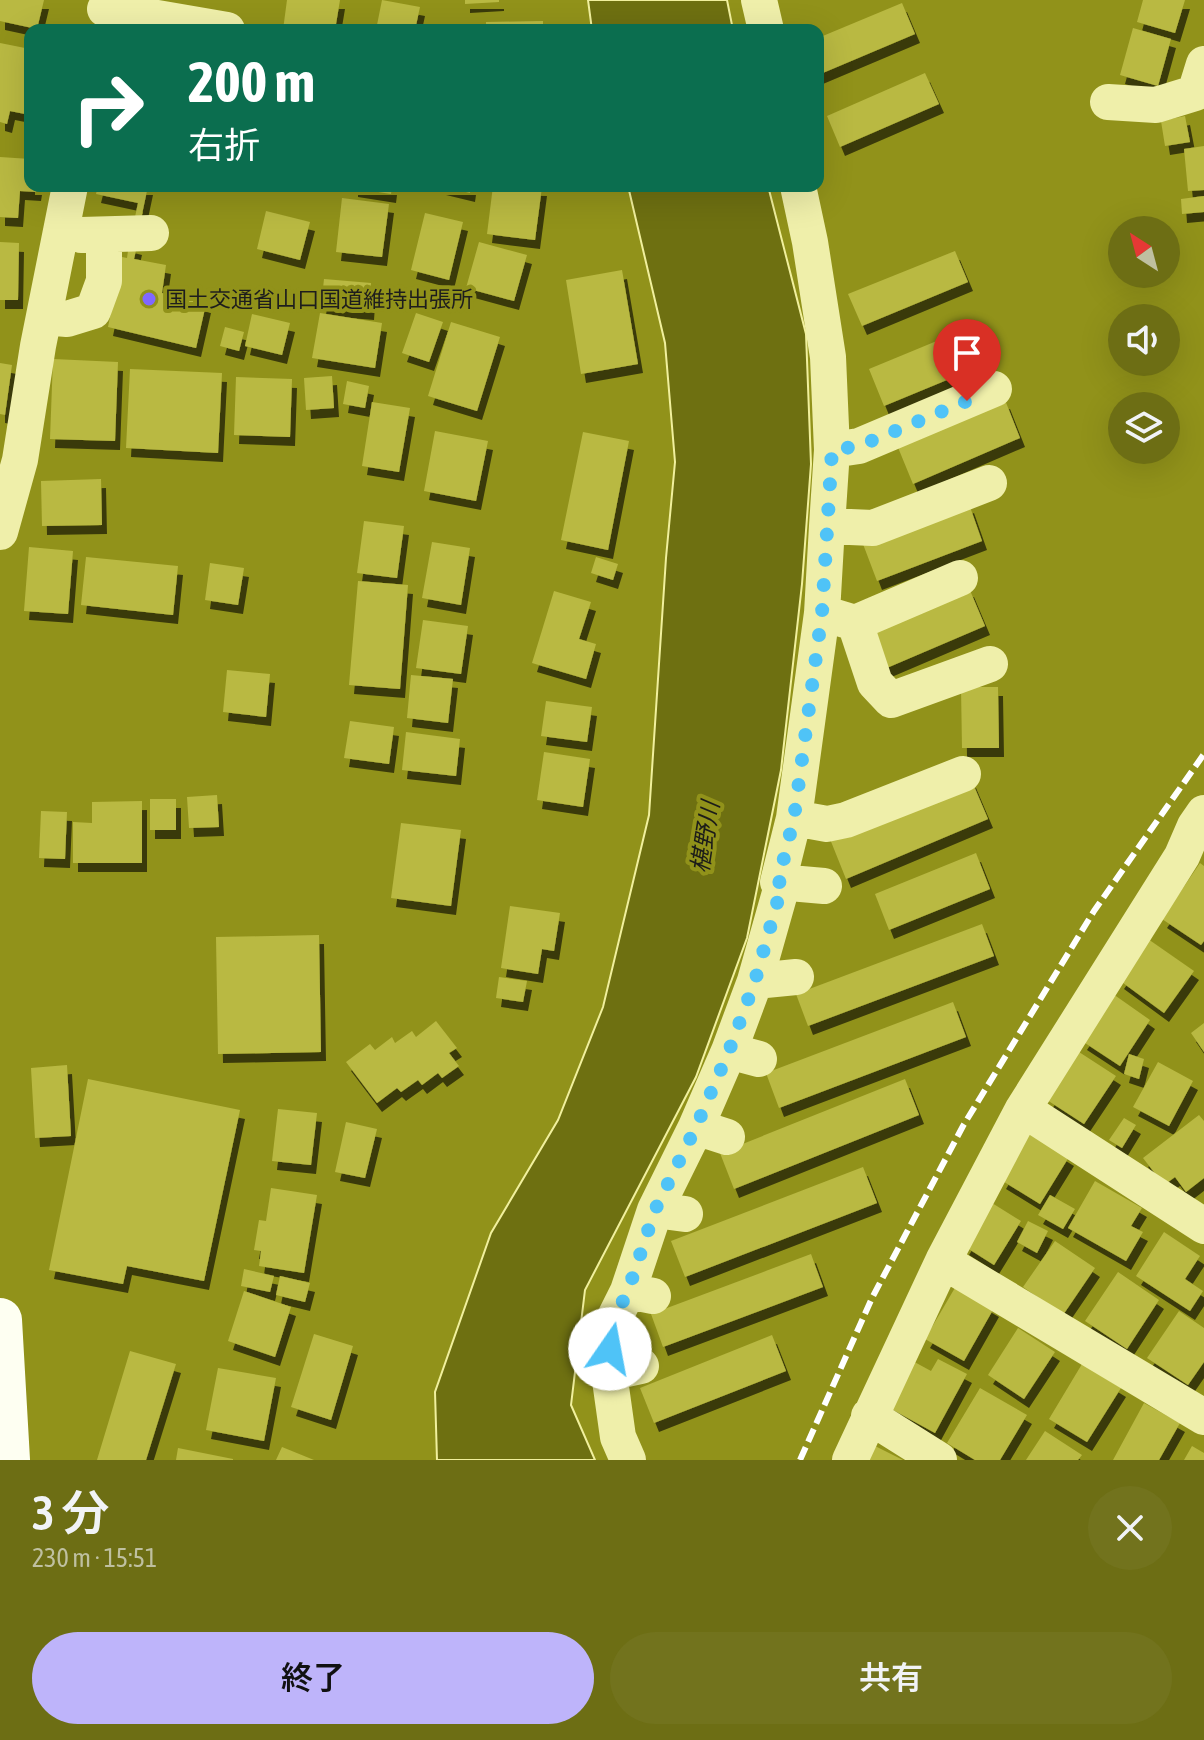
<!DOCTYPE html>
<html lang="ja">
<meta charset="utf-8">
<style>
:root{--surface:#6d6e14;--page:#72731d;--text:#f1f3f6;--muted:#bfc0a0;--accent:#beb4fa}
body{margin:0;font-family:"Asap Condensed","Noto Sans JP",sans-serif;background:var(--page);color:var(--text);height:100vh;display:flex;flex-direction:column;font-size:30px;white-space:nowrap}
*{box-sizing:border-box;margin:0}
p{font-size:26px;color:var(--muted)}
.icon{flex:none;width:44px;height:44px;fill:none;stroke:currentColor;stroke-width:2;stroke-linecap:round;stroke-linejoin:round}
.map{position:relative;height:1460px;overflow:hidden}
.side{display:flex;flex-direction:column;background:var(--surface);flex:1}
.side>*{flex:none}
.banner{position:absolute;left:24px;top:24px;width:800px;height:168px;border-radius:16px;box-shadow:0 8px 32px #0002;background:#0b6e4f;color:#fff;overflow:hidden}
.needle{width:52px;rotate:324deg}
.tools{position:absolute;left:1108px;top:216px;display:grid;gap:16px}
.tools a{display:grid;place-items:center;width:72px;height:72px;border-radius:50%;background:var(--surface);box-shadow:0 8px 32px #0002;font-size:40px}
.pin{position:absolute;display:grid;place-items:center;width:68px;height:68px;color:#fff;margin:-82px -34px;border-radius:50% 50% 50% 0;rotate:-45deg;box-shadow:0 0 8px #0007}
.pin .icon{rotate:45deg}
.me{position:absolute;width:88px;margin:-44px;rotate:12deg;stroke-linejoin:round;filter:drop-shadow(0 0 6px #0008)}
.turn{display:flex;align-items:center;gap:28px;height:168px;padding:0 32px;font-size:36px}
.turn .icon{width:104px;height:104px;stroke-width:2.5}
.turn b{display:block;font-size:56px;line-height:68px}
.round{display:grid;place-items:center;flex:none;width:84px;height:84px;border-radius:42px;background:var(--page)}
.head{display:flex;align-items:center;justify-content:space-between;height:136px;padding:0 32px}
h1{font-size:48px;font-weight:600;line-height:60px}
.action{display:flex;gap:16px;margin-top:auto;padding:16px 32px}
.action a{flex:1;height:92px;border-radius:48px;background:var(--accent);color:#111;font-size:32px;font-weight:600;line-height:92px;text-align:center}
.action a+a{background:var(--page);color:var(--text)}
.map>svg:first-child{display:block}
</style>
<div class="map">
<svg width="1204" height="1460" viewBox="0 0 1204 1460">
<defs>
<filter id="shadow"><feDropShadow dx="5" dy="9" stdDeviation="0" flood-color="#0009"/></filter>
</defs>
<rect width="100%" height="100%" fill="#91921a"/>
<path fill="#6e7011" stroke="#f1f09d" stroke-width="2" d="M 588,0 L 727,0 L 733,30 L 592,30 Z
M 628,186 L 768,186 L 806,334 L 811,464 L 802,584 L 781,770 L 747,938 L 696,1077 L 585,1290 L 571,1405 L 595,1460 L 437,1460 L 435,1392 L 491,1233 L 558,1120 L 603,1007 L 649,815 L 666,558 L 675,462 L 665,343 Z"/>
<path fill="#b9b943" filter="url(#shadow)" d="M 0,0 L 44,0 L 37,29 L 0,21 Z
M 287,0 L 340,0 L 335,30 L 283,30 Z
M 382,0 L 420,7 L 415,30 L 376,30 Z
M 465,0 L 499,0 L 499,2 L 465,4 Z
M 1143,0 L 1185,0 L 1175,33 L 1137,22 Z
M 902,3 L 915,34 L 818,75 L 818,38 Z
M 543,21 L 543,30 L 486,30 L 486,22 Z
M 1133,28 L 1171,39 L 1158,86 L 1120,75 Z
M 0,43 L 30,49 L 30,115 L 10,111 L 7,124 L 0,122 Z
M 925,73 L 939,104 L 840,147 L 827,116 Z
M 1185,116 L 1190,142 L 1165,146 L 1161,121 Z
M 1204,146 L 1204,190 L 1188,191 L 1184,149 Z
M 0,157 L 30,159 L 30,186 L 37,186 L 36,192 L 20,191 L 18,218 L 0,217 Z
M 98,186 L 148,186 L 141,219 L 135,217 L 138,203 L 96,194 Z
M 353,186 L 392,186 L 391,194 L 353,188 Z
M 441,186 L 471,186 L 470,193 Z
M 493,186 L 542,187 L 535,240 L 487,234 Z
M 1204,196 L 1204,212 L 1182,214 L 1181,199 Z
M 342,198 L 389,204 L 382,257 L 336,252 Z
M 266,211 L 310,222 L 300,260 L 257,249 Z
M 425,213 L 463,222 L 449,280 L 411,270 Z
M 0,242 L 19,243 L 18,300 L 0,300 Z
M 479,242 L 527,255 L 514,301 L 466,288 Z
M 129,244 L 137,246 L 134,259 L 166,265 L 162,293 L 206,304 L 196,348 L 108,327 L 122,257 L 127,258 Z
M 955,251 L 968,282 L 862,326 L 848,294 Z
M 622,270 L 638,364 L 581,374 L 566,280 Z
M 324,279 L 371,283 L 369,311 L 321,307 Z
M 320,313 L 382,323 L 375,368 L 312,358 Z
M 416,313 L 443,322 L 429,362 L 402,353 Z
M 252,314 L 290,323 L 282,355 L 245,346 Z
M 451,322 L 500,337 L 477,411 L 428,396 Z
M 973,326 L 988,363 L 884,406 L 869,369 Z
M 225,327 L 244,332 L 239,351 L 220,346 Z
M 53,359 L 118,362 L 115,441 L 50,439 Z
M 0,363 L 12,365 L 5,415 L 0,414 Z
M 130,369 L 222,373 L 218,453 L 126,448 Z
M 332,376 L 334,408 L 306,410 L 304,378 Z
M 236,377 L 292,379 L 290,437 L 234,435 Z
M 347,381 L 369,386 L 365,408 L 343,404 Z
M 1005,400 L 1020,438 L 913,484 L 897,445 Z
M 372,402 L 410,408 L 399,472 L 362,466 Z
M 435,431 L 488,441 L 476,501 L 424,491 Z
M 583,432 L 629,441 L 608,550 L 561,540 Z
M 101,479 L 102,525 L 42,526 L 41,481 Z
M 969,504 L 982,541 L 877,581 L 863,544 Z
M 364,521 L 404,526 L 397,578 L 357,573 Z
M 432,542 L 470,548 L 461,605 L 422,598 Z
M 29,547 L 73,551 L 68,614 L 24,611 Z
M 86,557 L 178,566 L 173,615 L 81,605 Z
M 596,557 L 618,564 L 613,580 L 591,573 Z
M 210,563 L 244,568 L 238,605 L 205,600 Z
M 358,581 L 408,585 L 400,689 L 349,685 Z
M 969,588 L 985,626 L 882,670 L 866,632 Z
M 554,591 L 591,602 L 579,639 L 596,644 L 586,679 L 532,663 Z
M 423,620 L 468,626 L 461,674 L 416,668 Z
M 227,670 L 270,674 L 266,717 L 223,712 Z
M 411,675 L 453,679 L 448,723 L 407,718 Z
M 961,687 L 998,687 L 999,748 L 962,748 Z
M 546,701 L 592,707 L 587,742 L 541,736 Z
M 350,721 L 394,727 L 389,764 L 344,758 Z
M 406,732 L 460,739 L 456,776 L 402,770 Z
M 544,752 L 590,759 L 583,807 L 537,800 Z
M 971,779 L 988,819 L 846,879 L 830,839 Z
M 217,795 L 219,827 L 189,828 L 187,797 Z
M 150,799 L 176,799 L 176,830 L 150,830 Z
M 142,801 L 142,863 L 73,863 L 73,822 L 92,823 L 92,802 Z
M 41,811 L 67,812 L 65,859 L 39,858 Z
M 401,823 L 461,830 L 451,906 L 391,898 Z
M 976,853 L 990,889 L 889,930 L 875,894 Z
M 1200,863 L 1204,866 L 1204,941 L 1201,945 L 1162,919 Z
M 510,906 L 560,913 L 554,951 L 542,949 L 538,974 L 501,968 Z
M 982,924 L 994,956 L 808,1026 L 796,994 Z
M 319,935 L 321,1052 L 218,1054 L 216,937 Z
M 1148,939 L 1194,971 L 1164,1013 L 1119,980 Z
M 499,977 L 527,981 L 523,1002 L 496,998 Z
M 1113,994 L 1150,1020 L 1120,1066 L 1082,1041 Z
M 953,1002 L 966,1037 L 779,1108 L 766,1073 Z
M 436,1021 L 457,1048 L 449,1053 L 459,1066 L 442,1078 L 438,1073 L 422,1085 L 418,1080 L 401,1092 L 397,1088 L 377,1103 L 346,1062 L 370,1044 L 375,1050 L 392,1037 L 395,1043 L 412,1031 L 416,1037 Z
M 1204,1023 L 1204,1052 L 1191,1033 Z
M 1079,1052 L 1116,1076 L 1084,1124 L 1047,1100 Z
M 1129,1054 L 1144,1059 L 1139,1079 L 1124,1074 Z
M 1158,1062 L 1193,1081 L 1169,1126 L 1133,1107 Z
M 67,1065 L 71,1136 L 35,1138 L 31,1068 Z
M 88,1079 L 240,1110 L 204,1281 L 127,1266 L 123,1284 L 49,1270 Z
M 905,1079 L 919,1115 L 734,1189 L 720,1153 Z
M 278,1109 L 317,1113 L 311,1165 L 272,1161 Z
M 1199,1115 L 1204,1121 L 1204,1178 L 1186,1192 L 1175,1177 L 1164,1185 L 1143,1158 Z
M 1124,1118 L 1136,1125 L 1122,1148 L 1109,1140 Z
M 346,1122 L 377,1129 L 365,1178 L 335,1172 Z
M 1030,1133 L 1069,1157 L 1040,1204 L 1001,1180 Z
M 863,1167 L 877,1203 L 685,1277 L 671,1241 Z
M 1095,1181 L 1142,1208 L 1131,1226 L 1143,1232 L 1126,1261 L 1068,1228 Z
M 271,1188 L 317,1195 L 304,1273 L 259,1266 L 261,1251 L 254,1250 L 259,1220 L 266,1221 Z
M 1050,1195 L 1075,1209 L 1063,1229 L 1038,1215 Z
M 992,1203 L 1021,1221 L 994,1265 L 964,1246 Z
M 1028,1221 L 1048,1231 L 1037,1253 L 1017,1242 Z
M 1164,1232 L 1200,1256 L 1185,1279 L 1203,1291 L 1190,1311 L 1136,1276 Z
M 1055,1241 L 1095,1268 L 1063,1315 L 1023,1287 Z
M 811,1254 L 823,1287 L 663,1347 L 651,1314 Z
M 244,1269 L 274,1276 L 270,1292 L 241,1286 Z
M 1118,1272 L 1159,1300 L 1127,1349 L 1085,1321 Z
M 280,1276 L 310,1283 L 305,1302 L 276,1295 Z
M 956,1286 L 994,1308 L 964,1361 L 925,1339 Z
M 244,1291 L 291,1307 L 275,1357 L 228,1341 Z
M 1179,1311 L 1204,1328 L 1204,1362 L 1188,1385 L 1147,1358 Z
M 1018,1328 L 1055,1352 L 1024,1399 L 988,1375 Z
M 314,1334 L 353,1346 L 331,1420 L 291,1407 Z
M 772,1335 L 786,1371 L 654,1423 L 640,1388 Z
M 130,1351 L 176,1364 L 146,1460 L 97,1460 Z
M 909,1359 L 931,1371 L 938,1359 L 967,1374 L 935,1433 L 884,1405 Z
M 1082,1364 L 1121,1388 L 1087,1442 L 1049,1419 Z
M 218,1368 L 276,1378 L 264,1441 L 206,1430 Z
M 980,1388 L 1027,1415 L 1000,1460 L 975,1460 L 947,1443 Z
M 1144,1403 L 1180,1423 L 1159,1460 L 1113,1460 Z
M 1045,1431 L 1082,1455 L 1078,1460 L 1026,1460 Z
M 875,1446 L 903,1460 L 868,1460 Z
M 1192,1446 L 1204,1453 L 1204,1460 L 1184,1460 Z
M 282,1447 L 314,1460 L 276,1460 Z
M 178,1448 L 233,1459 L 233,1460 L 176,1460 Z"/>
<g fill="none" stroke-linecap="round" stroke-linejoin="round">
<path stroke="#efefaa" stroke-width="36" d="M 759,0 L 766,30
M 105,9 L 227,30
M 1108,102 L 1156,105 L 1195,93 L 1204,64
M 798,186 L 810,242 L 828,357 L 832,450 L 859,446 L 994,389
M 81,235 L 151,233
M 44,317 L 67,319 L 93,311 L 104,281 L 104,235
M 832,450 L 827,526 L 873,528 L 989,483
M 827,526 L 822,613 L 855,623 L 960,578
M 0,532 L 20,460 L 38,346 L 70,186
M 822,613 L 794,818 L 827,824 L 846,820 L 963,774
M 855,623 L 875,683 L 891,700 L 990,664
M 794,818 L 778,882 L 824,886
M 783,882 L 755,981 L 796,977
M 755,981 L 729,1051 L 759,1059
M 1023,1109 L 1204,1226
M 727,1137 L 696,1127 L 729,1051
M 685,1214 L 655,1210 L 696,1127
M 943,1261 L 1204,1417
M 628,1291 L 611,1325 L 609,1373 L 641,1366
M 653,1296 L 628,1291 L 655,1210
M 609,1373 L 618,1437 L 628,1460
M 869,1416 L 939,1460
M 850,1460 L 943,1261 L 1023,1109 L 1182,856 L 1195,826 L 1204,813"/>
<path stroke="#fefff2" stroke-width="44" d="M 0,1320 L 8,1460"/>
<path stroke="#fff" stroke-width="6" stroke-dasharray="14 6" stroke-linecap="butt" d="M 800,1460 L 872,1298 L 963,1126 L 1094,911 L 1204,754"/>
</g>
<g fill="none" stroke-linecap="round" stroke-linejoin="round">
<path stroke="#4fc3f7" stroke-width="14" stroke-dasharray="0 25.2" d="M 610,1349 L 611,1325 L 628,1291 L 655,1210 L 696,1127 L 729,1051 L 755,981 L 783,882 L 778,882 L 794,818 L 822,613 L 832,450 L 859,446 L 967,401"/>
</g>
<circle fill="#8068ff" stroke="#91921a" stroke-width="3" cx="149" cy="299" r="8"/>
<g text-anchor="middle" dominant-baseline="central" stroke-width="8" stroke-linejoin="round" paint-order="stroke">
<g font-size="22" fill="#1d1d1d" stroke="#91921a" text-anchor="start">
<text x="165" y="299">国土交通省山口国道維持出張所</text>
</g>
<g font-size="24" font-style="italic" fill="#1c1c19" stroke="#91921a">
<text transform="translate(705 837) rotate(-81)">椹野川</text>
</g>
</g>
</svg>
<div class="tools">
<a><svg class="needle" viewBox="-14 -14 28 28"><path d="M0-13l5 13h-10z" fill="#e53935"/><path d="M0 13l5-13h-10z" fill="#bfc0a0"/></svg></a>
<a><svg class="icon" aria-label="sound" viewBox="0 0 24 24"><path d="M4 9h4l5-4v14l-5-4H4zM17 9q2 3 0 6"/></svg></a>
<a><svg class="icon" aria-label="layers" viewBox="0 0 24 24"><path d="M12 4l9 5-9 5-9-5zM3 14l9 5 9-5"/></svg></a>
</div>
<div class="pin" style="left:967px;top:401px;background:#d93025"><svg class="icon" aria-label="arrive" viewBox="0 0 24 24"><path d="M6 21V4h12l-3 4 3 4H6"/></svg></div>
<svg class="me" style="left:610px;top:1349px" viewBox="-20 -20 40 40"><circle r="19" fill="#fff"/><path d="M0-13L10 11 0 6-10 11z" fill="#4fc3f7"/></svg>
<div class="banner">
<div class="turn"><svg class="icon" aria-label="right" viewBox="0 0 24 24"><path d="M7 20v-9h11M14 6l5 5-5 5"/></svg><div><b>200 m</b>右折</div></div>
</div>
</div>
<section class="side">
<div class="head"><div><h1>3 分</h1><p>230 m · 15:51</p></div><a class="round"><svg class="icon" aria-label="close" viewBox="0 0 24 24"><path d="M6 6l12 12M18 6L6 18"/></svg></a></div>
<div class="action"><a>終了</a><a>共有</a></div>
</section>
